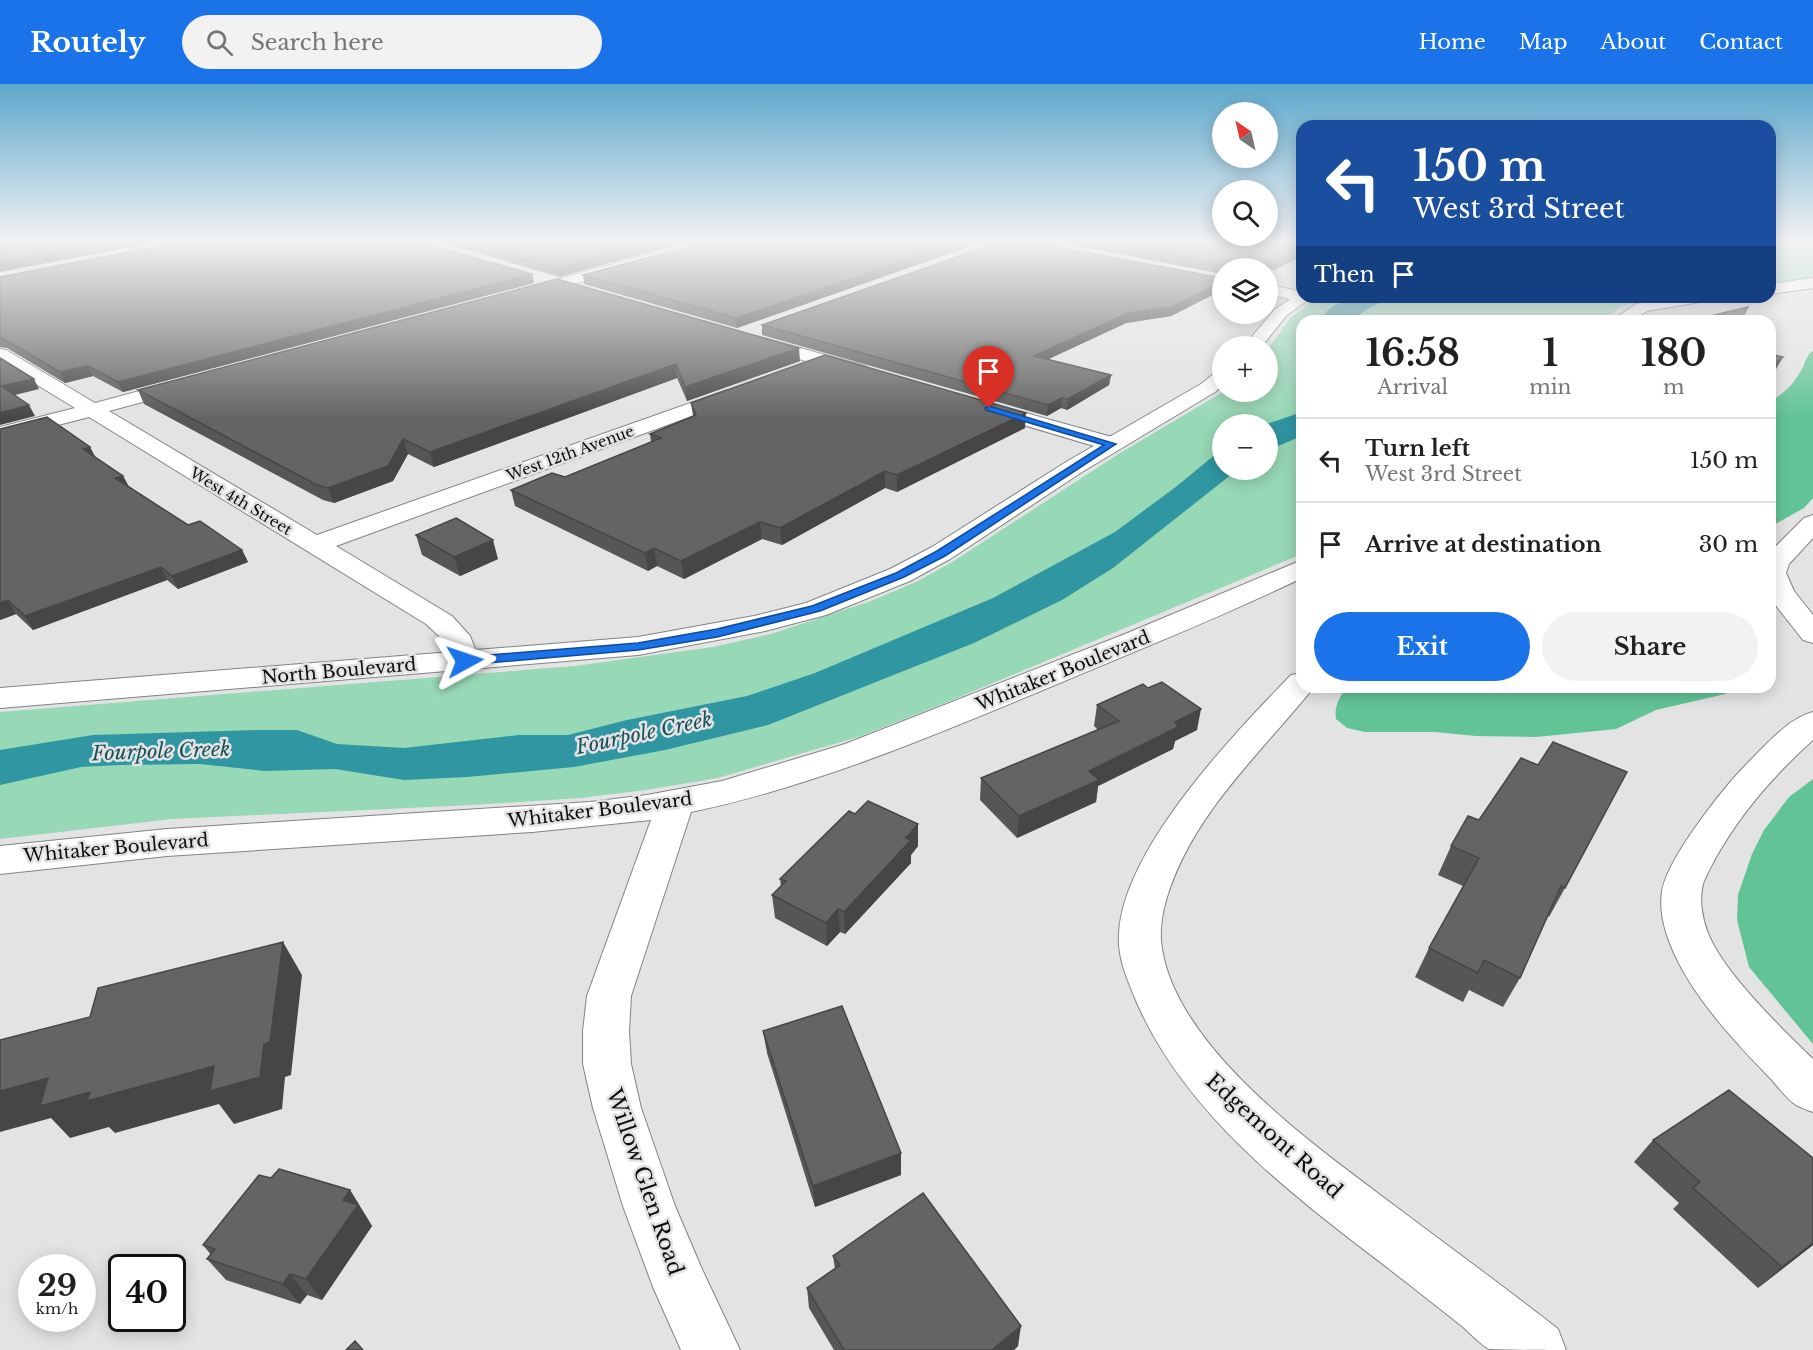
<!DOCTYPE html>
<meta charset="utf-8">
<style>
:root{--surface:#fff;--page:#f2f2f2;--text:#222;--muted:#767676;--line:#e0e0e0;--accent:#1a73e8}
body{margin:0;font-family:"Libre Baskerville",serif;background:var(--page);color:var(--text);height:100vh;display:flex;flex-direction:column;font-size:22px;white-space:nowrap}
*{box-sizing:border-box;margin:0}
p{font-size:20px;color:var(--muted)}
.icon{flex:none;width:33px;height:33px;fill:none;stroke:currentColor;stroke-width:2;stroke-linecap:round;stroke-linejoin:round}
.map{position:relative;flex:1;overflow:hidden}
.sheet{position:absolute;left:1296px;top:231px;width:480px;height:378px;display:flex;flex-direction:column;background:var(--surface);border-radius:18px;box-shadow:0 3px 15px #0003}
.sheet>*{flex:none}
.banner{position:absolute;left:1296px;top:36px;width:480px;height:183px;border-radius:18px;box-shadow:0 3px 15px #0003;background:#1a4fa0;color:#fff;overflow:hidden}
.needle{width:39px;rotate:326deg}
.tools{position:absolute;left:1212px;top:18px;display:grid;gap:12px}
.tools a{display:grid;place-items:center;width:66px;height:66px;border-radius:50%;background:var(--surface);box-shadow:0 3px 15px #0003;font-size:30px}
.speed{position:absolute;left:18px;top:1170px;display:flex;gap:12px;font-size:30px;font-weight:700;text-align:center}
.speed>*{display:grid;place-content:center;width:78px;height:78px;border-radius:50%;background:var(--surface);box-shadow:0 3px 15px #0003;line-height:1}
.speed small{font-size:15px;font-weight:400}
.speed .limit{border:3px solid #111;border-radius:9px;background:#fff;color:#111}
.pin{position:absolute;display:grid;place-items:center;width:51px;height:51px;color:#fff;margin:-62px -26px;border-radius:50% 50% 50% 0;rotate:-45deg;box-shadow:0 0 6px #0007}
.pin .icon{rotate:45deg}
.me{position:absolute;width:66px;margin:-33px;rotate:85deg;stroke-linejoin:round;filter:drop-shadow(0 0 4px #0008)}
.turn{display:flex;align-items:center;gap:21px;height:126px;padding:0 18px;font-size:27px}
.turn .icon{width:78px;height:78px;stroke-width:2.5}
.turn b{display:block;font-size:42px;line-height:51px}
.then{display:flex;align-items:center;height:57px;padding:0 18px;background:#0003;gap:12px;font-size:22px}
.eta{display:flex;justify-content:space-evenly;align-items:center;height:102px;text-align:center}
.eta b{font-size:36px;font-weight:700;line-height:42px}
.button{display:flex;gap:12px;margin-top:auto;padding:12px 18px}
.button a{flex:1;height:69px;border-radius:36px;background:var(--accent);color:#fff;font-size:24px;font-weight:700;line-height:69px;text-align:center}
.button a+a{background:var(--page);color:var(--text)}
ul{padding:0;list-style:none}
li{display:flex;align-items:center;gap:18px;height:84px;padding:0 18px;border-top:2px solid var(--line)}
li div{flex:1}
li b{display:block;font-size:22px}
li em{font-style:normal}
header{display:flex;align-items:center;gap:36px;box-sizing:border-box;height:84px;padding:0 30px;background:var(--accent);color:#fff}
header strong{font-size:28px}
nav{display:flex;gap:33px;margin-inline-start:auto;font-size:21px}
.search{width:420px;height:54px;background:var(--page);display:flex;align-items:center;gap:15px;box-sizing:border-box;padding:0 21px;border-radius:33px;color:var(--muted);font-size:22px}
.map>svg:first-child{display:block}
</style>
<header>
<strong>Routely</strong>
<div class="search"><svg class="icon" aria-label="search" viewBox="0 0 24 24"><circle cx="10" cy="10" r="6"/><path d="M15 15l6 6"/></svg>Search here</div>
<nav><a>Home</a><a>Map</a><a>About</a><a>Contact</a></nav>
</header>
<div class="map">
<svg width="1813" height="1266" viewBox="0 0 1813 1266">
<rect width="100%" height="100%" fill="#e3e3e4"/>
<path fill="#97d8b6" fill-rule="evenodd" d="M 1770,158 L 1813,158 L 1813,194 L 1770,200 Z
M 1319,213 L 1665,213 L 1622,222 L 1601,237 L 1302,237 L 1302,470 L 950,617 L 858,653 L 718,694 L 646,706 L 581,714 L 472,721 L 172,735 L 0,755 L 0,628 L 575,582 L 713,563 L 771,550 L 871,517 L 918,497 L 954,477 L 1120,369 L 1223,308 L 1268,308 L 1268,265 L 1291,233 ZM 1222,340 L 1268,340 L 1268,386 L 1222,386 Z"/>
<path fill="#62c496" d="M 1813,267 L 1813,414 L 1804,424 L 1770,443 L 1770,317 C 1785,310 1796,297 1803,283 C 1806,276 1807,271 1813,267 Z
M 1348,603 L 1736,603 L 1725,610 L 1656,626 L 1616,645 L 1536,653 L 1476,652 L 1435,648 L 1365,648 L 1347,644 L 1336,635 C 1334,624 1339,611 1348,603 Z
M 1813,695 L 1813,960 L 1749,883 L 1737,836 L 1738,811 L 1752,770 L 1764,746 L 1789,713 Z"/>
<path fill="#3096a2" d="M 1357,213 L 1398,213 C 1381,218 1364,224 1352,237 L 1321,237 C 1327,221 1342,218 1357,213 Z
M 1302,328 L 1302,352 L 1268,366 L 1267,340 Z
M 1222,365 L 1222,386 L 1237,386 L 1113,484 L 1062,516 L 974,559 L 768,641 L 665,666 L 574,683 L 467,693 L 404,696 L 335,685 L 265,687 L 200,680 L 120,681 L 81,683 L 0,701 L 0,666 L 93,651 L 256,646 L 297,646 L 337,660 L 404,664 L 519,651 L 568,651 L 627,636 L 747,612 L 815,589 L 993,514 L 1115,448 L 1177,402 Z"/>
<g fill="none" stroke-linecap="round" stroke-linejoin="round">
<defs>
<path id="minor" d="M 95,158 L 115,158 L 139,170 L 137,173 L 127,173 Z
M 696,158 L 720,158 L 718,161 L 530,212 L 524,214 L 516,209 L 518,206 Z
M 1813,194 L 1813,204 L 1770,210 L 1770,200 Z
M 1268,200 L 1302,208 L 1302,213 L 1310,213 L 1302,218 L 1268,210 Z
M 1672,213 L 1708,213 L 1700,218 L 1647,227 L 1631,237 L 1611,237 L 1636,220 Z
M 756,252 L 866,282 L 868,286 L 866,290 L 859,292 L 750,261 L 747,257 L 750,253 Z
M 0,265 L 6,266 L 95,319 L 184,295 L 191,297 L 194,301 L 191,305 L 109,327 L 317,451 L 727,306 L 741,306 L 744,310 L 741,314 L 336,462 L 452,532 L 470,552 L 480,577 L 476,584 L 465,586 L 454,584 L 441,554 L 426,540 L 89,333 L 0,356 L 0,343 L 75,324 L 0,278 Z
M 983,317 L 1119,355 L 1122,360 L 1119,365 L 1111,367 L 976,327 L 973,323 L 976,319 Z
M 1813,431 L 1813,454 L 1789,480 L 1786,489 L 1794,507 L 1813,531 L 1813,559 L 1803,556 L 1770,514 L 1770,468 L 1804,434 Z
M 1302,476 L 1302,494 C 1217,535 1130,569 1043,606 C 928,654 814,702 691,728 L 631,912 L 629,947 L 631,980 L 641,1024 L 675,1122 L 701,1183 L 740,1266 L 681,1266 L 653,1203 L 623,1122 L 593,1024 L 583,980 L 583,947 L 587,912 L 651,736 L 532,748 L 167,772 L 0,790 L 0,762 L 167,745 L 590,718 L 647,711 L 722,697 L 845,660 L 1125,550 Z
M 1302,589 L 1302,603 L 1314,603 C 1261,669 1193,729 1167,813 C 1163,826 1160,843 1161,857 C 1171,963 1321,1066 1399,1125 C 1452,1165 1506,1204 1558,1245 L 1566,1266 C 1553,1266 1498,1266 1489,1265 C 1480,1260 1471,1250 1463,1243 C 1444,1228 1425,1213 1406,1198 C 1305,1120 1190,1039 1137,919 C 1128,897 1117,874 1119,849 C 1124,764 1233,651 1291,591 Z
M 1813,628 L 1813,656 C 1774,691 1740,730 1715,775 C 1711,783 1706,791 1703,800 C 1699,815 1702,834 1708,849 C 1723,888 1782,945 1813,975 L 1813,1028 C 1808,1026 1801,1024 1796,1021 C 1787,1015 1778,1003 1771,995 C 1733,956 1682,902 1666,848 C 1662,835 1660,821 1662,808 C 1666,777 1718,711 1740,687 C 1759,668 1787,634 1813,628 Z"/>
<path id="tertiary" d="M 1302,208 L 1302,213 L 1310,213 L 1308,216 L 1287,231 L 1262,262 L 1244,262 L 1275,225 Z
M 1222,287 L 1222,302 L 1215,308 L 1082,388 L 950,475 L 910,497 L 826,531 L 765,547 L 638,571 L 0,624 L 0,604 L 638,553 L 754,532 L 806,519 L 890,485 L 932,463 L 1066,378 L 1201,300 L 1215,289 Z"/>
</defs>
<use href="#minor" stroke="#838384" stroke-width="2"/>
<use href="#tertiary" stroke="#838384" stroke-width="2"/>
<use href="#minor" fill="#fff" fill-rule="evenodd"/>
<use href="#tertiary" fill="#fff" fill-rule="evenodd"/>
</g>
<path fill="#565657" d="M 441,158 L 686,158 L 559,193 Z
M 982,158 L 737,244 L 584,200 L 583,191 Z
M 1057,158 L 1302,158 L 1302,172 L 1274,186 L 1268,184 L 1222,184 L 1222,190 Z
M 532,190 L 534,199 L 123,308 L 93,292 L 65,299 L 7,264 L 0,263 L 0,193 Z
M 1222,194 L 1222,206 L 1171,232 L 1126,239 L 1048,275 L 1111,291 L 1109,301 L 1067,326 L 1061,324 L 1047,332 L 762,251 L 762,241 Z
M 557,195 L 800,277 L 687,317 L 677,294 L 434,383 L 408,370 L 393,397 L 334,419 L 323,416 L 144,320 L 138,306 Z
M 691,319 L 1025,344 L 897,408 L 885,404 L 782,461 L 762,455 L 684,495 L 657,482 L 648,487 L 515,422 L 511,406 L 565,393 L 651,358 L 650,350 L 693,332 Z
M 0,345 L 96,373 L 123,392 L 129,403 L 188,441 L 242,466 L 248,478 L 178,505 L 167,496 L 33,546 L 16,530 L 0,536 Z
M 416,451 L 498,475 L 460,492 L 422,471 Z
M 1097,621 L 1197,646 L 1175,657 L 1173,665 L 1098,702 L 1096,718 L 1017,754 L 980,716 L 981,694 L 1098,646 L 1094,642 Z
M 855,730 L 918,740 L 918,762 L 911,771 L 911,779 L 845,850 L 840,848 L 827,862 L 775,834 L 772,811 L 781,802 L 780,795 Z
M 1451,762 L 1565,804 L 1549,833 L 1548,832 L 1520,894 L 1503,923 L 1469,906 L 1463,918 L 1415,893 L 1429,864 L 1463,802 L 1438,791 Z
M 763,947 L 901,1091 L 815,1123 L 767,969 Z
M 1653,1056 L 1813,1074 L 1813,1161 L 1758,1204 L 1673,1125 L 1679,1119 L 1634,1078 Z
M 271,1094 L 350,1106 L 372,1142 L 322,1216 L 307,1211 L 300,1220 L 226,1196 L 207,1175 L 211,1171 L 203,1161 Z
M 833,1172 L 1018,1262 L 1014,1266 L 834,1266 L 809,1224 L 807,1204 L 835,1185 Z"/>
<path fill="#464647" d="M 110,158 L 157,158 L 0,188 L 0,178 Z
M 656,158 L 686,158 L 559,193 L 557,184 Z
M 959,158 L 982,158 L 737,244 L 736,234 Z
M 1302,164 L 1302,172 L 1274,186 L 1276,178 Z
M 1269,176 L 1267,184 L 1249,184 Z
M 532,190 L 534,199 L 123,308 L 118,298 Z
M 1222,198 L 1222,206 L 1171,232 L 1126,239 L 1034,282 L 1034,272 L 1128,229 Z
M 799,264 L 800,277 L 687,317 L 685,303 Z
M 1783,273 L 1775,287 L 1770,291 L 1770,283 Z
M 676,280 L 677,294 L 434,383 L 430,368 Z
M 88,282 L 93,292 L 65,299 L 60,288 Z
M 1111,291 L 1109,301 L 1067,326 L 1068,315 Z
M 34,295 L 39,305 L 7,313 L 1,302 Z
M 1062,314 L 1061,324 L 1047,332 L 1048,321 Z
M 29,321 L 35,332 L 0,341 L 0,329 Z
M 1026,329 L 1025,344 L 897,408 L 897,391 Z
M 403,355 L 408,370 L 393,397 L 334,419 L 328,404 Z
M 90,363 L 96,374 L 83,365 Z
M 885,387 L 885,404 L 782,461 L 780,444 Z
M 123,392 L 129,403 L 115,394 Z
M 760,438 L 762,455 L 684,495 L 681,477 Z
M 493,456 L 498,475 L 460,492 L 454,473 Z
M 654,464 L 657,482 L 648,487 L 645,469 Z
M 242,466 L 248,478 L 178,505 L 172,492 Z
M 161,483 L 167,496 L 33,546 L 25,532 Z
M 8,516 L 16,530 L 0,536 L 0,519 Z
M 1201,625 L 1197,646 L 1175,657 L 1173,665 L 1098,702 L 1096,718 L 1017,754 L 1019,732 L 1089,687 L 1175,638 Z
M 918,740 L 918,762 L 911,771 L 911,779 L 845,850 L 844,828 Z
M 838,825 L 840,848 L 827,862 L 826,839 Z
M 283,858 L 302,891 L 291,991 L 285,993 L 282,1025 L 234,1040 L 219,1020 L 115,1049 L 109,1043 L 70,1054 L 51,1034 L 0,1048 L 0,1007 L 48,994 L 264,960 Z
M 901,1069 L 901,1091 L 815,1123 L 813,1102 Z
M 350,1106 L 372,1142 L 322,1216 L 306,1195 L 343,1116 Z
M 1813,1159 L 1813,1161 L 1758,1204 L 1782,1183 Z
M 290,1190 L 307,1211 L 300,1220 L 283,1200 Z
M 1021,1242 L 1018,1262 L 1014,1266 L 992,1266 Z"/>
<path fill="#646465" stroke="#464647" stroke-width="1.5" d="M 0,158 L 110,158 L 0,178 Z
M 180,158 L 419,158 L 532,190 L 118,298 L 88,282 L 60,288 L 2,254 L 0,254 L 0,193 Z
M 467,158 L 656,158 L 557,184 Z
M 706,158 L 959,158 L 736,234 L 583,191 Z
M 1000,158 L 1032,158 L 1222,194 L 1222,198 L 1172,223 L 1128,229 L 1034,272 L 1111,291 L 1068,315 L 1062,314 L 1048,321 L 762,241 Z
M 1099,158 L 1302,158 L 1302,164 L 1276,178 L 1269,176 L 1249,184 L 1225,184 L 1225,182 Z
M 557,195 L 799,264 L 685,303 L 676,280 L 430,368 L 403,355 L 388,382 L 328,404 L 317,401 L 138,306 Z
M 1748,223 L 1740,237 L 1693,237 L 1694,236 Z
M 1770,270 L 1783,273 L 1770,283 Z
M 825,271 L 1026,329 L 897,391 L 885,387 L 780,444 L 760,438 L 681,477 L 654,464 L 645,469 L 511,406 L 552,389 L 565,393 L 661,354 L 650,350 L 696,331 L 691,319 Z
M 0,274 L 34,295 L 1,302 L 29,321 L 0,329 Z
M 47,333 L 90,363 L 83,365 L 123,392 L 115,394 L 188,441 L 200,437 L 242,466 L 172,492 L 161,483 L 25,532 L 8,516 L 0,519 L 0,345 Z
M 456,434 L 493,456 L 454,473 L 416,451 Z
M 1162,598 L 1201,625 L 1175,638 L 1178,643 L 1089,687 L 1099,696 L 1019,732 L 981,694 L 1119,637 L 1097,621 L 1143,600 L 1148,604 Z
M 1553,658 L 1627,688 L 1565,804 L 1561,802 L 1520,894 L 1484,876 L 1478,889 L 1429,864 L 1479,774 L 1451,762 L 1468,732 L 1479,736 L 1521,674 L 1538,681 Z
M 868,717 L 918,740 L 906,754 L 911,756 L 844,828 L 838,825 L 826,839 L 772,811 L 786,797 L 780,795 L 849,727 L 855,730 Z
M 283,858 L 270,958 L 264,960 L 260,993 L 210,1007 L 214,982 L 87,1017 L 90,1008 L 40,1022 L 48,994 L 0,1007 L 0,956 L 90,933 L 98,904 Z
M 842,922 L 901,1069 L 813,1102 L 763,947 Z
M 1729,1006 L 1813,1074 L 1813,1159 L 1782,1183 L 1693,1104 L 1700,1098 L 1653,1056 Z
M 279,1085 L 350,1106 L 343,1116 L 358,1121 L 306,1195 L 290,1190 L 283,1200 L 207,1175 L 215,1165 L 203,1161 L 259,1091 L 271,1094 Z
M 923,1109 L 1021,1242 L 992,1266 L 844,1266 L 807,1204 L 840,1181 L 833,1172 Z
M 355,1257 L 363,1266 L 346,1266 Z"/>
<linearGradient id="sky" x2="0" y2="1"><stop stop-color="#5ea8cc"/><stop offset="0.47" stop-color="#f2f2f3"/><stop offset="1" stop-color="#f2f2f3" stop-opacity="0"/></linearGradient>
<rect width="1813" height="335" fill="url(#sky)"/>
<path fill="#1a73e8" stroke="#114b97" stroke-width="1.5" d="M 989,322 L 1116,360 L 945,472 L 904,493 L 820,527 L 717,553 L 638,566 L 465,581 L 459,577 L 465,573 L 638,559 L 717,545 L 812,522 L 896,489 L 937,467 L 1104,361 L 986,326 L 985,324 Z"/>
<g text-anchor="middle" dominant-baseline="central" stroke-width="5" stroke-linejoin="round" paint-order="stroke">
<g font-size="15" fill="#0d0d0d" stroke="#e3e3e4">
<text transform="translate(570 369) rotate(-20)">West 12th Avenue</text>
<text transform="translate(241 417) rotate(31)">West 4th Street</text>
</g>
<g font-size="18" fill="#0d0d0d" stroke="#e3e3e4">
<text transform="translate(339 587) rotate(-5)">North Boulevard</text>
<text transform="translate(1063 587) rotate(-22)">Whitaker Boulevard</text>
<text transform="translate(600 726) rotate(-7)">Whitaker Boulevard</text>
<text transform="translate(116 764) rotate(-5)">Whitaker Boulevard</text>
</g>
<g font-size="20" font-style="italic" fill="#185158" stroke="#e3e3e4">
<text transform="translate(644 649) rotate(-12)">Fourpole Creek</text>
<text transform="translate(161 667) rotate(-2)">Fourpole Creek</text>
</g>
<g font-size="21" fill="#0d0d0d" stroke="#e3e3e4">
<text transform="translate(1274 1052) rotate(42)">Edgemont Road</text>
<text transform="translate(645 1098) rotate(71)">Willow Glen Road</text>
</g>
</g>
</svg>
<div class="tools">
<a><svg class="needle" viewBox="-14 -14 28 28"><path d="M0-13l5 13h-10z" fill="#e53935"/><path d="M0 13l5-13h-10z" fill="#767676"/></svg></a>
<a><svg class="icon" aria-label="search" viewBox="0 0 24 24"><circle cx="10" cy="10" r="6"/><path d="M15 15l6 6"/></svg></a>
<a><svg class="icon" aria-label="layers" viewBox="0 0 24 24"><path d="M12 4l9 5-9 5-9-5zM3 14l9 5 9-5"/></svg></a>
<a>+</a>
<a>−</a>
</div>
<div class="speed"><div>29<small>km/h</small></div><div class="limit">40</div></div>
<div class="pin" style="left:989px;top:324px;background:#d93025"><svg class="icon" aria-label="arrive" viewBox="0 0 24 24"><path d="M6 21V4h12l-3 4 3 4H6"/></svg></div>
<svg class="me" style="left:465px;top:577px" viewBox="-20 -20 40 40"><path d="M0-17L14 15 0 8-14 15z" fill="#1a73e8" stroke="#fff" stroke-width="4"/></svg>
<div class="banner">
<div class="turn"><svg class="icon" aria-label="left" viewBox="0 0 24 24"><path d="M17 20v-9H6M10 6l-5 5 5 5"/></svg><div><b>150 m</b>West 3rd Street</div></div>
<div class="then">Then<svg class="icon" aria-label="arrive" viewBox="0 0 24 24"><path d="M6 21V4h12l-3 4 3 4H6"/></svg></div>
</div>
<section class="sheet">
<div class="eta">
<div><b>16:58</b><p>Arrival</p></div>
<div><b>1</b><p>min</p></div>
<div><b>180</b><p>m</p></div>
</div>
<ul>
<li><svg class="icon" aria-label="left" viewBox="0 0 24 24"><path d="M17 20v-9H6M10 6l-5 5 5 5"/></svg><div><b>Turn left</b><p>West 3rd Street</p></div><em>150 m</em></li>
<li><svg class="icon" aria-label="arrive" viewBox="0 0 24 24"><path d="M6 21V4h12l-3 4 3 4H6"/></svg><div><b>Arrive at destination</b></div><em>30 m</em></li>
</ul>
<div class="button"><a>Exit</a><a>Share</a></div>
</section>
</div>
